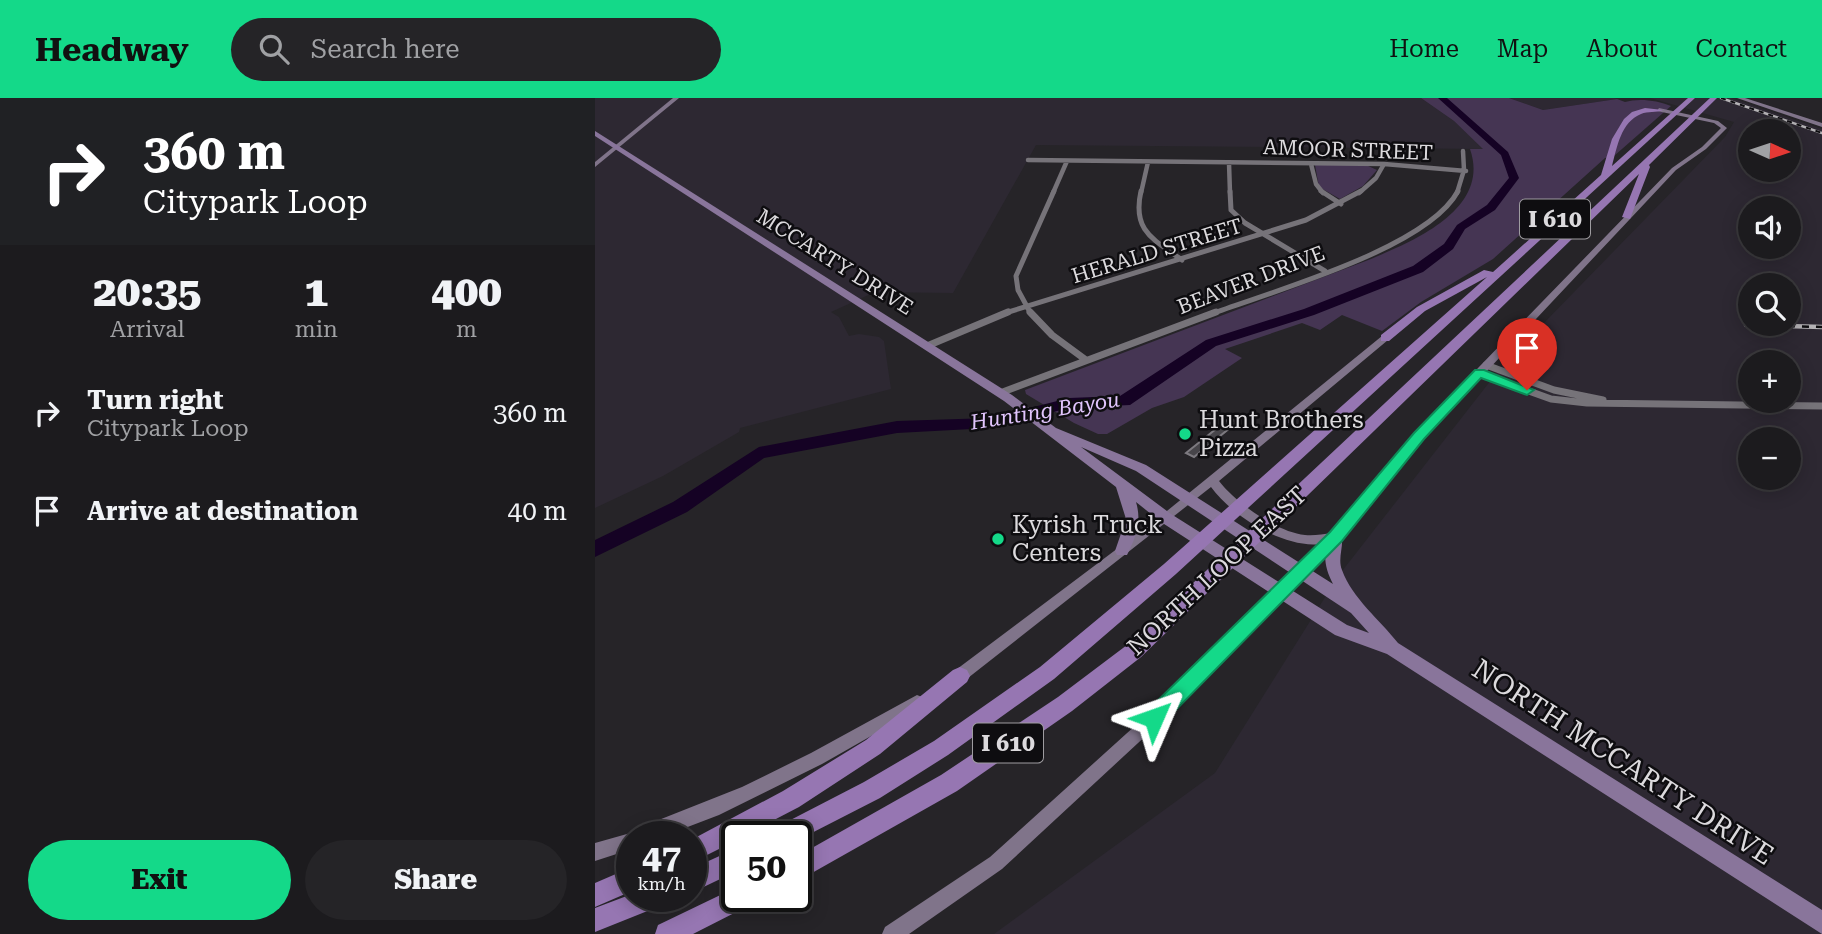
<!DOCTYPE html>
<meta charset="utf-8">
<style>
:root{--surface:#1c1b1e;--page:#252427;--text:#f1f3f6;--muted:#a0a1a4;--line:#3a393c;--accent:#14d989}
body{margin:0;font-family:"Roboto Serif",serif;background:var(--page);color:var(--text);height:100vh;display:flex;flex-direction:column;font-size:26px;white-space:nowrap}
*{box-sizing:border-box;margin:0}
p{font-size:23px;color:var(--muted)}
.icon{flex:none;width:38px;height:38px;fill:none;stroke:currentColor;stroke-width:2;stroke-linecap:round;stroke-linejoin:round}
.map{position:relative;flex:1;overflow:hidden}
.side{display:flex;flex-direction:column;background:var(--surface);width:595px}
.side>*{flex:none}
.guide{background:#202124;color:#fff;overflow:hidden}
.needle{width:46px;rotate:93deg}
.buttons{position:absolute;left:1143px;top:21px;display:grid;gap:14px}
.buttons a{display:grid;place-items:center;width:63px;height:63px;border-radius:50%;background:var(--surface);box-shadow:0 4px 18px #0003,0 0 0 2px var(--line);font-size:35px}
.speed{position:absolute;left:21px;top:723px;display:flex;gap:14px;font-size:35px;font-weight:700;text-align:center}
.speed>*{display:grid;place-content:center;width:91px;height:91px;border-radius:50%;background:var(--surface);box-shadow:0 4px 18px #0003,0 0 0 2px var(--line);line-height:1}
.speed small{font-size:18px;font-weight:400}
.speed .limit{border:4px solid #111;border-radius:10px;background:#fff;color:#111}
.pin{position:absolute;display:grid;place-items:center;width:60px;height:60px;color:#fff;margin:-72px -30px;border-radius:50% 50% 50% 0;rotate:-45deg;box-shadow:0 0 7px #0007}
.pin .icon{rotate:45deg}
.me{position:absolute;width:77px;margin:-38px;rotate:47deg;stroke-linejoin:round;filter:drop-shadow(0 0 5px #0008)}
.turn{display:flex;align-items:center;gap:24px;height:147px;padding:0 28px;font-size:32px}
.turn .icon{width:91px;height:91px;stroke-width:2.5}
.turn b{display:block;font-size:49px;line-height:60px}
.eta{display:flex;justify-content:space-evenly;align-items:center;height:119px;text-align:center}
.eta b{font-size:42px;font-weight:800;line-height:49px}
.button{display:flex;gap:14px;margin-top:auto;padding:14px 28px}
.button a{flex:1;height:80px;border-radius:42px;background:var(--accent);color:#111;font-size:28px;font-weight:800;line-height:80px;text-align:center}
.button a+a{background:var(--page);color:var(--text)}
ul{padding:0;list-style:none}
li{display:flex;align-items:center;gap:21px;height:98px;padding:0 28px}
li div{flex:1}
li b{display:block;font-size:26px}
li em{font-style:normal}
header{display:flex;align-items:center;gap:42px;box-sizing:border-box;height:98px;padding:0 35px;background:var(--accent);color:#111}
header strong{font-size:33px}
nav{display:flex;gap:38px;margin-inline-start:auto;font-size:24px}
.search{width:490px;height:63px;background:var(--page);display:flex;align-items:center;gap:18px;box-sizing:border-box;padding:0 24px;border-radius:38px;color:var(--muted);font-size:26px}
main{display:flex;flex:1;min-height:0}
.map>svg:first-child{display:block}
</style>
<header>
<strong>Headway</strong>
<div class="search"><svg class="icon" aria-label="search" viewBox="0 0 24 24"><circle cx="10" cy="10" r="6"/><path d="M15 15l6 6"/></svg>Search here</div>
<nav><a>Home</a><a>Map</a><a>About</a><a>Contact</a></nav>
</header>
<main>
<section class="side">
<div class="guide">
<div class="turn"><svg class="icon" aria-label="right" viewBox="0 0 24 24"><path d="M7 20v-9h11M14 6l5 5-5 5"/></svg><div><b>360 m</b>Citypark Loop</div></div>
</div>
<div class="eta">
<div><b>20:35</b><p>Arrival</p></div>
<div><b>1</b><p>min</p></div>
<div><b>400</b><p>m</p></div>
</div>
<ul>
<li><svg class="icon" aria-label="right" viewBox="0 0 24 24"><path d="M7 20v-9h11M14 6l5 5-5 5"/></svg><div><b>Turn right</b><p>Citypark Loop</p></div><em>360 m</em></li>
<li><svg class="icon" aria-label="arrive" viewBox="0 0 24 24"><path d="M6 21V4h12l-3 4 3 4H6"/></svg><div><b>Arrive at destination</b></div><em>40 m</em></li>
</ul>
<div class="button"><a>Exit</a><a>Share</a></div>
</section>
<div class="map">
<svg width="1227" height="836" viewBox="0 0 1227 836">
<rect width="100%" height="100%" fill="#262428"/>
<path fill="#2d2832" fill-rule="evenodd" d="M 0,0 L 826,0 L 859,23 L 889,51 L 441,47 L 358,195 L 280,194 L 236,214 L 244,219 L 254,238 L 264,236 L 284,239 L 289,243 L 296,291 L 145,330 L 144,334 L 68,378 L 0,410 Z
M 914,0 L 1019,0 L 1022,1 L 948,12 Z
M 1055,0 L 1136,0 L 1227,31 L 1227,836 L 399,836 L 620,675 L 744,477 L 907,268 L 1130,39 L 1139,24 ZM 1155,33 L 1194,33 L 1194,72 L 1155,72 ZM 1155,110 L 1194,110 L 1194,149 L 1155,149 ZM 1155,187 L 1194,187 L 1194,226 L 1155,226 ZM 1155,264 L 1194,264 L 1194,303 L 1155,303 ZM 1155,341 L 1194,341 L 1194,380 L 1155,380 Z"/>
<path fill="#453553" d="M 826,0 L 914,0 L 948,12 L 1022,1 L 1030,4 C 1043,0 1062,2 1076,8 L 1019,58 L 1010,60 L 898,161 L 826,204 L 787,233 L 747,217 L 725,232 L 707,225 L 630,251 L 647,260 L 589,299 L 557,310 L 512,336 L 503,336 L 479,325 L 431,296 L 430,292 L 776,161 C 819,143 896,111 875,51 L 888,51 L 859,23 Z
M 720,67 L 771,67 L 782,72 L 768,88 L 745,101 L 724,89 Z"/>
<g fill="none" stroke-linecap="round" stroke-linejoin="round">
<path fill="#150224" fill-rule="evenodd" d="M 843,0 L 852,0 L 913,54 L 924,80 L 900,112 L 870,131 L 858,151 L 828,174 L 719,217 L 621,248 L 535,307 L 474,310 L 395,330 L 302,335 L 169,360 L 92,414 L 0,459 L 0,442 L 78,404 L 164,349 L 302,323 L 395,320 L 474,300 L 525,298 L 611,242 L 709,211 L 818,168 L 849,146 L 862,127 L 892,107 L 914,80 L 906,57 Z"/>
</g>
<path fill="#47454a" stroke="#7d7a80" stroke-width="2" d="M 636,319 L 641,325 L 599,359 L 591,355 Z"/>
<g fill="none" stroke-linecap="round" stroke-linejoin="round">
<path stroke="#767379" stroke-width="4.5" d="M 433,62 L 789,66 L 871,73
M 634,65 L 635,95
M 716,66 L 721,86 L 728,95
M 458,95 L 472,63
M 546,95 L 553,64
M 764,95 L 781,80 L 789,66
M 862,95 L 869,72 L 868,53"/>
<path stroke="#767379" stroke-width="5" d="M 546,93 C 537,133 558,141 587,162
M 635,93 L 636,112 L 650,125 L 730,173
M 726,93 L 746,106
M 407,216 L 711,122 L 766,93
M 436,216 L 423,192 L 421,178 L 459,93
M 616,216 C 678,193 833,150 863,93"/>
<path stroke="#767379" stroke-width="7" d="M 435,214 L 457,237 L 491,262
M 332,248 L 413,214
M 891,267 L 959,292 L 1008,302
M 884,275 L 956,301 L 992,305 L 1227,308
M 405,295 L 621,214"/>
<path fill="#80748a" fill-rule="evenodd" d="M 78,0 L 84,0 L 0,69 L 0,64 Z
M 1142,0 L 1150,0 L 1227,25 L 1227,29 Z
M 1064,10 L 1123,23 L 1132,30 L 1111,51 L 1081,72 L 1035,121 L 828,341 L 745,442 L 583,608 L 407,771 L 314,836 L 287,836 L 290,829 L 395,759 L 573,598 L 726,446 C 689,451 637,418 616,389 L 364,587 L 359,589 L 354,587 L 352,582 L 354,577 L 567,417 L 787,238 L 793,238 L 793,242 L 624,383 C 641,405 682,434 710,437 C 719,438 728,436 737,435 L 820,335 L 1077,70 L 1107,49 L 1126,30 L 1119,25 L 1062,13 Z
M 322,597 L 327,599 L 330,604 L 327,609 L 227,666 L 124,717 L 69,738 L 37,738 L 37,751 L 0,763 L 0,745 L 39,734 L 46,729 L 147,689 L 216,655 Z"/>
<path fill="#89759b" fill-rule="evenodd" d="M 0,33 L 417,297 L 461,330 L 551,367 L 738,486 C 729,469 727,453 736,435 L 746,435 C 750,446 742,460 747,472 C 757,500 785,522 803,545 L 1227,812 L 1227,836 L 792,556 L 740,537 L 566,424 L 541,404 C 547,424 541,439 532,457 L 522,457 L 520,453 L 531,421 L 521,389 L 409,303 L 0,38 ZM 486,349 L 541,373 L 756,515 L 774,535 L 752,527 L 576,416 Z"/>
<path fill="#9676b2" fill-rule="evenodd" d="M 1093,0 L 1100,0 L 581,476 L 459,581 L 353,657 L 285,700 L 201,743 L 201,738 L 177,738 L 180,730 L 269,684 L 339,643 L 445,569 L 569,466 L 892,179 L 830,213 L 794,243 L 786,243 L 786,237 L 822,209 L 889,172 L 898,174 L 1006,77 L 1017,41 L 1029,21 L 1037,14 L 1050,10 L 1068,12 C 1061,15 1053,13 1046,16 C 1026,24 1022,49 1017,68 Z
M 1115,0 L 1122,0 L 1054,67 L 1055,69 L 1035,121 L 1027,119 L 1044,76 L 546,559 L 477,613 L 362,693 L 201,784 L 201,759 L 346,677 L 463,599 L 532,547 Z
M 365,569 L 372,572 L 375,578 L 372,584 L 285,656 L 204,709 L 148,738 L 142,738 L 142,742 L 96,765 L 96,742 L 188,693 L 271,642 L 358,572 Z
M 142,750 L 142,773 L 96,795 L 96,771 Z
M 37,769 L 37,793 L 0,809 L 0,785 Z
M 142,789 L 142,798 L 161,798 L 157,806 L 98,836 L 60,836 L 63,827 Z
M 37,796 L 37,798 L 74,798 L 70,806 L 0,834 L 0,810 Z"/>
<defs>
<path id="rail-far1" d="M 1126,0 L 1227,35"/>
<path id="rail" d="M 1151,227 L 1227,229"/>
</defs>
<use href="#rail-far1" stroke="#b5b3b6" stroke-width="2.5"/>
<use href="#rail" stroke="#b5b3b6" stroke-width="4.5"/>
<use href="#rail-far1" stroke="#0e0d10" stroke-width="2" stroke-dasharray="5" stroke-linecap="butt"/>
<use href="#rail" stroke="#0e0d10" stroke-width="2.5" stroke-dasharray="7" stroke-linecap="butt"/>
</g>
<path fill="#14d989" stroke="#0d8d59" stroke-width="2" d="M 880,272 L 889,272 L 939,292 L 932,297 L 886,280 L 829,341 L 747,443 L 566,627 L 559,630 L 552,627 L 549,620 L 552,613 L 735,434 L 819,335 Z"/>
<g fill="#14d989" stroke="#0e0d10" stroke-width="2.5">
<circle cx="590" cy="336" r="7"/>
<circle cx="403" cy="441" r="7"/>
</g>
<g text-anchor="middle" dominant-baseline="central" stroke-width="5" stroke-linejoin="round" paint-order="stroke">
<g font-size="21" fill="#dcdadd" stroke="#0e0d10">
<text transform="translate(753 52) rotate(2)">AMOOR STREET</text>
<text transform="translate(562 153) rotate(-17)">HERALD STREET</text>
<text transform="translate(240 164) rotate(32)">MCCARTY DRIVE</text>
<text transform="translate(656 182) rotate(-21)">BEAVER DRIVE</text>
</g>
<g font-size="21" font-style="italic" fill="#e1c5fd" stroke="#0e0d10">
<text transform="translate(450 313) rotate(-9)">Hunting Bayou</text>
</g>
<g fill="#0e0d10" stroke="#9e9ca0" stroke-width="2">
<rect x="925" y="101.5" width="70" height="39" rx="5"/>
<rect x="378" y="625.5" width="70" height="39" rx="5"/>
</g>
<g font-size="23" font-weight="bold" fill="#dcdadd">
<text x="960" y="121">I 610</text>
<text x="413" y="645">I 610</text>
</g>
<g font-size="24" fill="#dcdadd" stroke="#0e0d10" text-anchor="start">
<text x="604" y="322">Hunt Brothers<tspan x="604" dy="28">Pizza</tspan></text>
<text x="417" y="427">Kyrish Truck<tspan x="417" dy="28">Centers</tspan></text>
</g>
<g font-size="24" fill="#dcdadd" stroke="#0e0d10">
<text transform="translate(622 473) rotate(-43)">NORTH LOOP EAST</text>
</g>
<g font-size="28" fill="#dcdadd" stroke="#0e0d10">
<text transform="translate(1028 664) rotate(33)">NORTH MCCARTY DRIVE</text>
</g>
</g>
</svg>
<div class="buttons">
<a><svg class="needle" viewBox="-14 -14 28 28"><path d="M0-13l5 13h-10z" fill="#e53935"/><path d="M0 13l5-13h-10z" fill="#a0a1a4"/></svg></a>
<a><svg class="icon" aria-label="sound" viewBox="0 0 24 24"><path d="M4 9h4l5-4v14l-5-4H4zM17 9q2 3 0 6"/></svg></a>
<a><svg class="icon" aria-label="search" viewBox="0 0 24 24"><circle cx="10" cy="10" r="6"/><path d="M15 15l6 6"/></svg></a>
<a>+</a>
<a>−</a>
</div>
<div class="speed"><div>47<small>km/h</small></div><div class="limit">50</div></div>
<div class="pin" style="left:932px;top:292px;background:#d93025"><svg class="icon" aria-label="arrive" viewBox="0 0 24 24"><path d="M6 21V4h12l-3 4 3 4H6"/></svg></div>
<svg class="me" style="left:559px;top:620px" viewBox="-20 -20 40 40"><path d="M0-17L14 15 0 8-14 15z" fill="#14d989" stroke="#fff" stroke-width="4"/></svg>
</div>
</main>
